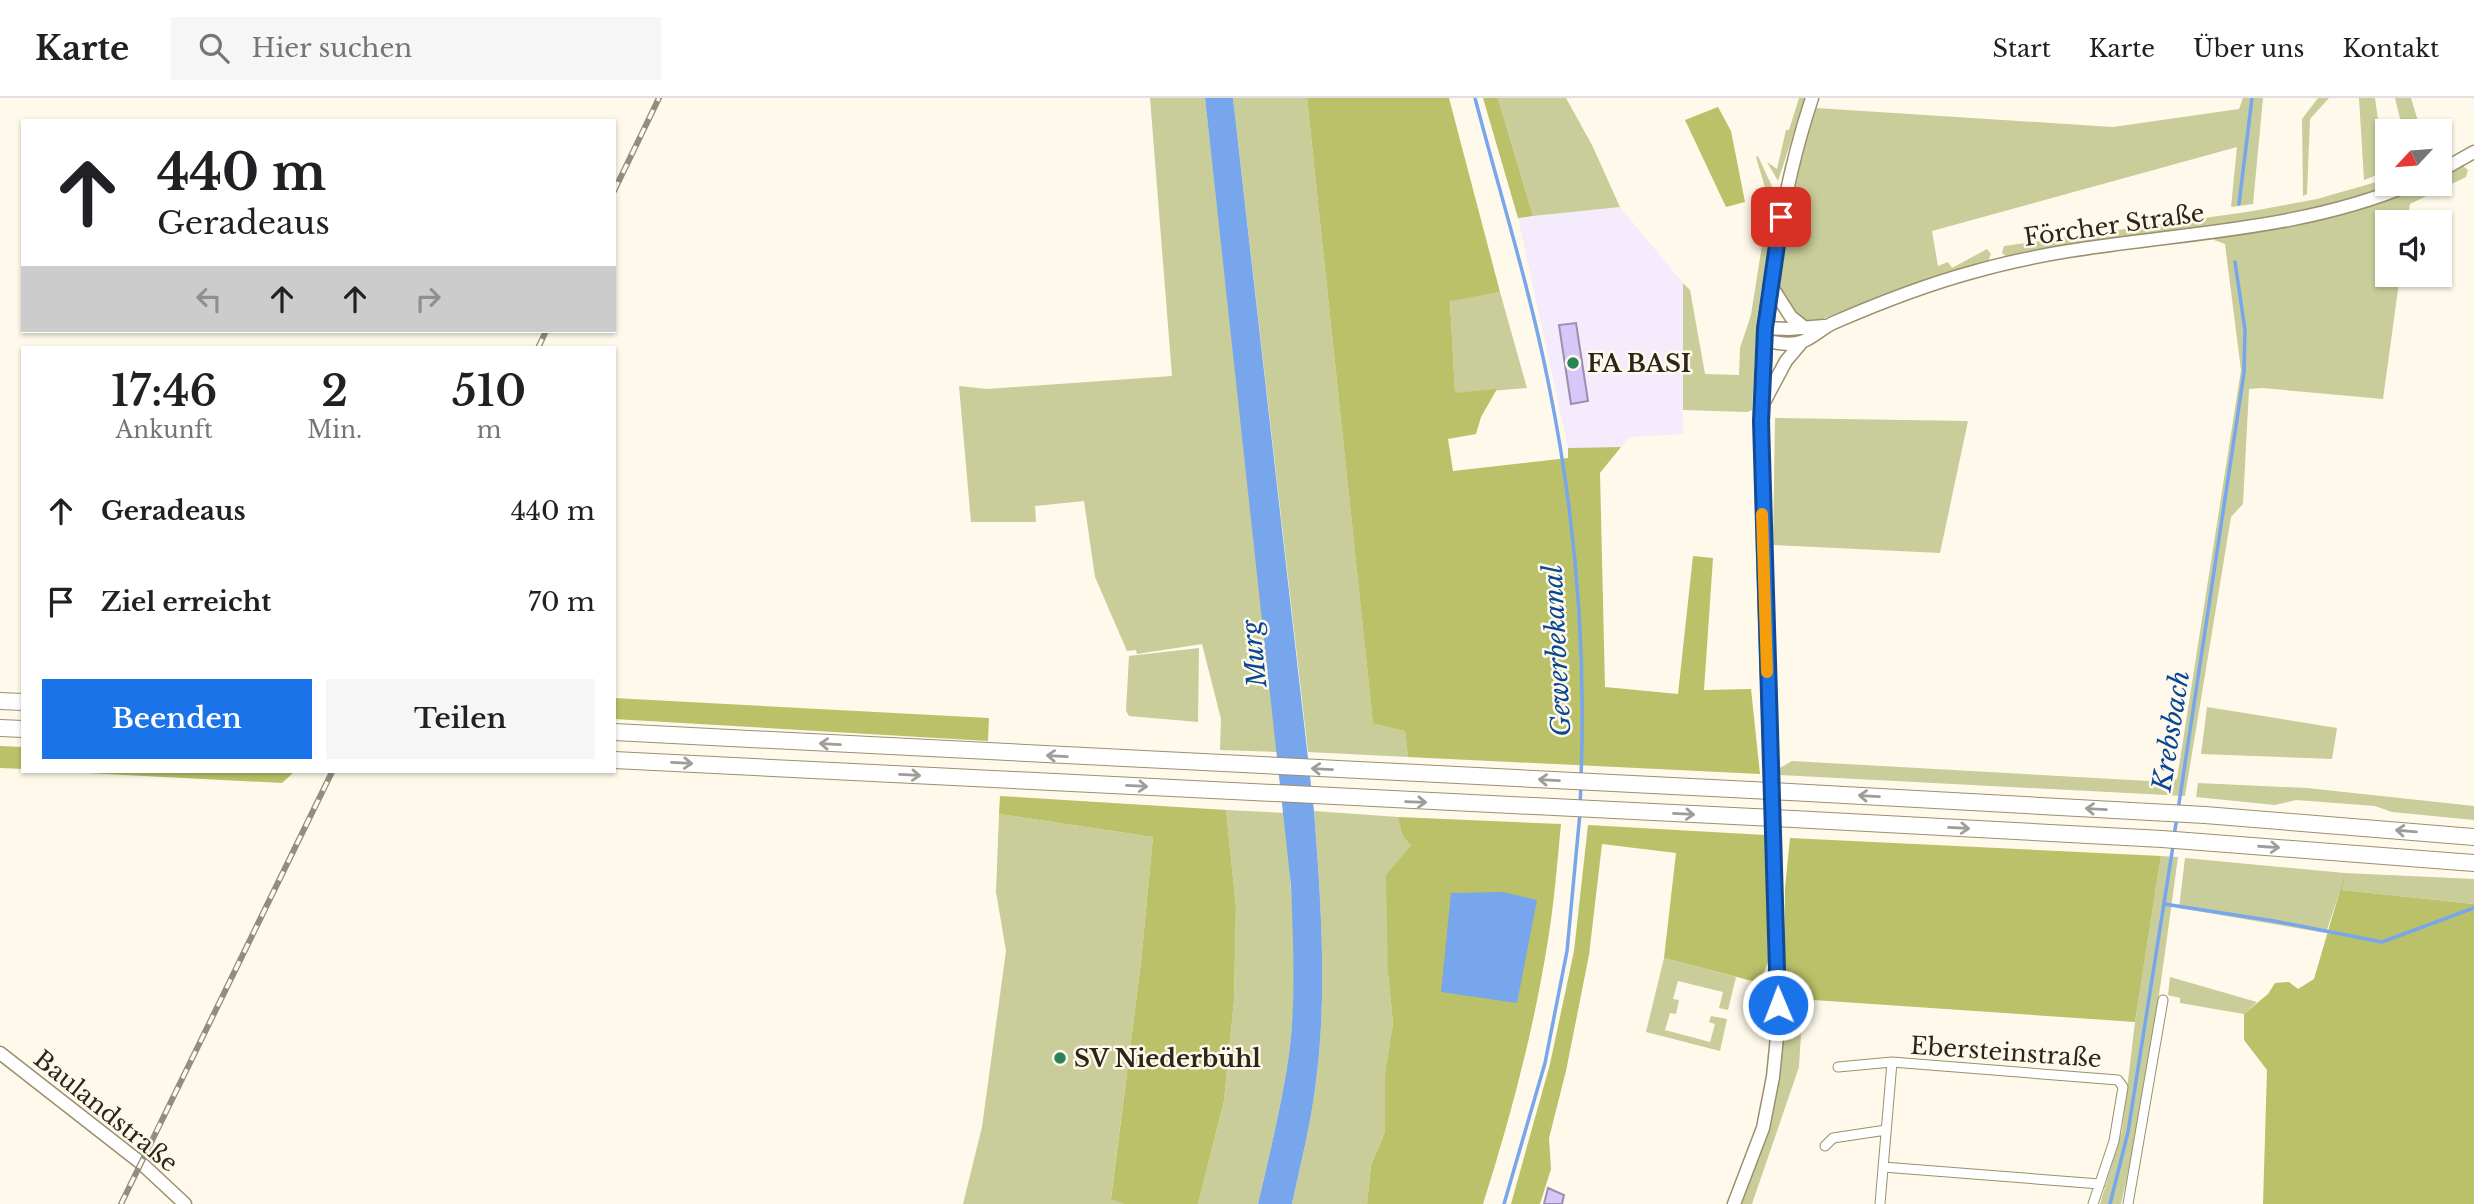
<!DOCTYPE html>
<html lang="de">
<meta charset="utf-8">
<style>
:root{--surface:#fff;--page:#f6f6f6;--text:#202124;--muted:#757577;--line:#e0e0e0;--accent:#1a73e8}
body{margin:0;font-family:"Libre Baskerville",serif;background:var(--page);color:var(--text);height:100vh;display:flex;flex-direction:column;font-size:26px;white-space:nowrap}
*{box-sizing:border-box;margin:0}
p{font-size:23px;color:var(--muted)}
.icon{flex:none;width:38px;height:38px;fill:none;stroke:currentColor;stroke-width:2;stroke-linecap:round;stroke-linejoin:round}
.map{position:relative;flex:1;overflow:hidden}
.drawer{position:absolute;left:21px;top:248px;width:595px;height:427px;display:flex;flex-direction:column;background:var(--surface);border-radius:0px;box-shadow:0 2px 5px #0004}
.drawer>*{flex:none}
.top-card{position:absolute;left:21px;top:21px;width:595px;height:214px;border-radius:0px;box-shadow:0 2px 5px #0004;background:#fff;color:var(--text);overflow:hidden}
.needle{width:46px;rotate:244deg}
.tools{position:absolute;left:2375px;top:21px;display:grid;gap:14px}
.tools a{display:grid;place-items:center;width:77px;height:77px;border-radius:0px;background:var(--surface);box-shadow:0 2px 5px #0004;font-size:35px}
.pin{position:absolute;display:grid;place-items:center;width:60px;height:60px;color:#fff;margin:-30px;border-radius:14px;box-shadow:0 4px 10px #0006}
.me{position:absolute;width:77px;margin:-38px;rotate:359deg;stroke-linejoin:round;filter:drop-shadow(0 0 5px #0008)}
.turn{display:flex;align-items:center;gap:24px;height:147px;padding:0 21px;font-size:32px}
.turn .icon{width:91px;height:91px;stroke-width:2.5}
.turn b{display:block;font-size:49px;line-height:60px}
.lanes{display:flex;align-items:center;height:66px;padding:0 21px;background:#0003;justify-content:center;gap:35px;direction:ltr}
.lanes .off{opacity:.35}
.eta{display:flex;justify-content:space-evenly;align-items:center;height:119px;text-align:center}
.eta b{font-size:42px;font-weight:600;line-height:49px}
.cta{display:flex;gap:14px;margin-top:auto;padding:14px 21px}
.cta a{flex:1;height:80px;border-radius:0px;background:var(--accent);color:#fff;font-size:28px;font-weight:600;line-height:80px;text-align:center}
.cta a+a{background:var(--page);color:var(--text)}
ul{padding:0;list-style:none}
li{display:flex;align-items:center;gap:21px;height:91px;padding:0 21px}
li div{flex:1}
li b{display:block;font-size:26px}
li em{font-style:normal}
header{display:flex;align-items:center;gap:42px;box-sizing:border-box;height:98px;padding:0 35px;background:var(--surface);border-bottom:2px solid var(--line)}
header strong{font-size:33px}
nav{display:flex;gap:38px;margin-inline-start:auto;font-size:24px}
.search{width:490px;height:63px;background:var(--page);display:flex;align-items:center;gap:18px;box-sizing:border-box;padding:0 24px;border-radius:0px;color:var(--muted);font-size:26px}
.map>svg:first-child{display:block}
</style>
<header>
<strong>Karte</strong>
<div class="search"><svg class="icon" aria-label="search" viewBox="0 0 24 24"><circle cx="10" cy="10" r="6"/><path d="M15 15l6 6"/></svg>Hier suchen</div>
<nav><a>Start</a><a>Karte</a><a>Über uns</a><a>Kontakt</a></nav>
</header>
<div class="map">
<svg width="2474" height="1106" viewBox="0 0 2474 1106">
<rect width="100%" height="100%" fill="#fff9eb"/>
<path fill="#f4ecfc" d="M 1620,109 L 1683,185 L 1683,336 L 1630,339 L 1621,349 L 1568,350 L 1518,120 Z"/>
<path fill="#c8cd9a" d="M 1150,0 L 1205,0 L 1278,654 L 1220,652 L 1221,621 L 1202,546 L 1137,556 L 1136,552 L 1127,553 L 1095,479 L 1084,403 L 1035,408 L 1036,424 L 971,424 L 959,288 L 987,291 L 1172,278 Z
M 1233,0 L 1307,0 L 1373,624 L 1405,633 L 1408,659 L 1308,654 Z
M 1498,0 L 1566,0 L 1592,47 L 1620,109 L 1533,118 Z
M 1799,0 L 1805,0 L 1778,83 L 1767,64 L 1777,71 L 1786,32 L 1789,32 Z
M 2243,0 L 2263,0 L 2253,106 L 2231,109 L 2237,49 L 1932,133 L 1938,168 L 1948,164 L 1952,170 L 1987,151 L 1991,156 L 1988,164 L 1816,223 L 1804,222 L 1790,212 L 1779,190 L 1780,173 L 1798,59 L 1816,10 L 2113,29 L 2239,11 Z
M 2318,0 L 2329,0 L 2310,21 L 2307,96 L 2303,98 L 2302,21 Z
M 2359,0 L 2375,0 L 2385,74 L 2364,82 Z
M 2395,0 L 2411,0 L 2421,33 L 2403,33 Z
M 1758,58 L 1776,97 L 1757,220 L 1752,312 L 1747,314 L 1683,312 L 1683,185 L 1690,192 L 1705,276 L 1739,277 L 1740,250 L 1751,217 L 1769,103 L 1756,59 Z
M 2463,68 L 2468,72 L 2466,79 L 2410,106 L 2407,124 L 2387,124 L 2387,177 L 2400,177 L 2383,301 L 2262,290 L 2249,291 L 2243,406 L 2231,419 L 2185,698 L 1780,677 L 1780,670 L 1792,663 L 2167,684 L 2177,681 L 2241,272 L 2225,146 L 2214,142 L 2216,138 L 2408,92 L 2423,86 L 2440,86 L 2440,78 Z
M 2387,81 L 2387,86 L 2396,86 L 2312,112 L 2247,124 L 2088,143 L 2007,159 L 2002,155 L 2004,148 L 2247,114 L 2317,101 Z
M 1500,194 L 1527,290 L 1455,296 L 1450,202 Z
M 1775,320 L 1968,323 L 1940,455 L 1773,447 Z
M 1199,550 L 1198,624 L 1129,618 L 1126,613 L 1129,558 Z
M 2207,609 L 2337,630 L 2332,661 L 2201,656 Z
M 2198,685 L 2307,690 L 2474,708 L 2474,722 L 2392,714 L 2375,708 L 2296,702 L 2275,707 L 2196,699 Z
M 1226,712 L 1285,715 C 1291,793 1300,872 1290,949 C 1283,1002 1270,1054 1258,1106 L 1198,1106 L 1224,1003 L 1234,903 L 1236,809 Z
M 1314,713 L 1398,719 L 1402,737 L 1411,748 L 1388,876 L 1393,925 L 1385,975 L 1385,1034 L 1371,1067 L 1367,1106 L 1292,1106 C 1300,1068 1310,1030 1315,991 C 1328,899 1321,805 1314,713 Z
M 999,716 L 1153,739 L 1141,864 L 1111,1100 L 1124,1106 L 963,1106 L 982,1029 L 1006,853 L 996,794 Z
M 2161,758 L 2178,759 C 2162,875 2148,992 2121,1106 L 2100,1106 L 2122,1033 L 2135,924 Z
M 2185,760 L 2345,775 L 2474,781 L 2474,806 L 2342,792 L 2343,783 L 2326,835 L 2179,810 Z
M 1664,860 L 1736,879 L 1728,912 L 1719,910 L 1723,894 L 1678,883 L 1673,901 L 1679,902 L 1676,916 L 1670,915 L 1665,932 L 1710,944 L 1715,926 L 1709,924 L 1711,918 L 1727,921 L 1720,953 L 1646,934 Z
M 2170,879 L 2257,904 L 2244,916 L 2180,905 L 2180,900 L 2168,897 Z
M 1784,900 L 1803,902 L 1799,969 L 1752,1106 L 1739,1106 L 1783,942 Z"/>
<path fill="#bac168" d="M 1307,0 L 1449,0 L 1500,194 L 1450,203 L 1455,295 L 1497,291 L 1481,319 L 1476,336 L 1448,341 L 1453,373 L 1568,360 L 1568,350 L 1621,349 L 1600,375 L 1605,589 L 1678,596 L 1693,458 L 1713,460 L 1704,592 L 1751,591 L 1760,676 L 1408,659 L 1405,633 L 1373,625 Z
M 1483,0 L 1498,0 L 1533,118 L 1518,120 Z
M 1718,9 L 1731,33 L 1745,104 L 1726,109 L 1685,22 Z
M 614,600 L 989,620 L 988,643 L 614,621 Z
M 0,648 L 23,649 L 23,671 L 0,670 Z
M 67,674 L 293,674 L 293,675 L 282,685 Z
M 1000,698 L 1226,712 L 1236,809 L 1234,903 L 1224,1003 L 1198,1106 L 1124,1106 L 1111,1101 L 1141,864 L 1153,739 L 999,716 Z
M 1398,719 L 1561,726 C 1557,767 1554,808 1547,848 C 1533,935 1510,1021 1483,1106 L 1367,1106 L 1371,1067 L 1385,1034 L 1385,975 L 1393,925 L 1388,876 L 1386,777 L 1411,748 L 1402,737 Z
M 1588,727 L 1765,737 L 1768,864 L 1760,885 L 1664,860 L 1676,755 L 1602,746 L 1589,857 L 1566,973 L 1549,1040 L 1551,1071 L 1540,1106 L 1511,1106 L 1550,966 L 1574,853 Z
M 1790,740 L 2161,758 L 2135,924 L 1784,900 L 1785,790 Z
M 2345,775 L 2342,792 L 2474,806 L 2474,1106 L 2263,1106 L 2267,972 L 2244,942 L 2244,916 L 2268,896 L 2275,885 L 2289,884 L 2298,891 L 2314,881 Z"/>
<path fill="#77a6ec" d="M 1205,0 L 1233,0 L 1314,713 C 1321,805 1328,899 1315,991 C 1310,1030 1300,1068 1292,1106 L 1258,1106 C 1270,1054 1283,1002 1290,949 C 1296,895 1293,842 1291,788 Z
M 1503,794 L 1537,802 L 1517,905 L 1441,894 L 1451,795 Z"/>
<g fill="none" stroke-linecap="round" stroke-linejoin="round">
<path stroke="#77a6ec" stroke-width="3.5" d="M 1475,0 C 1500,96 1530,191 1549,288 C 1575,416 1586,549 1581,679
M 2239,106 L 2252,0
M 1580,707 L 1581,687
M 2178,712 L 2244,275 L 2245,232 L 2235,164
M 2174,737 L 2177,720
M 2164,806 L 2274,823 L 2382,844 L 2474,810
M 1504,1106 L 1545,965 L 1567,853 L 1580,715
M 2110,1106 L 2128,1034 L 2173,748"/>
</g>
<path fill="#d7c7f8" stroke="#9a8fb0" stroke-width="2" d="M 1576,225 L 1588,303 L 1571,306 L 1559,227 Z
M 1548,1090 L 1564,1097 L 1562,1106 L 1544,1106 Z"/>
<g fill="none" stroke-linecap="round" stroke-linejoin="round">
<defs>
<path id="street" d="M 1838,969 L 1892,964 L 2118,982 L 2123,989 L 2114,1043 L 2093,1106
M 1825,1048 L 1833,1040 L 1886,1032
M 1883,1069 L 2100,1086
M 1880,1106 L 1892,964
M 2128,1106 L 2163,902"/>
<path id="secondary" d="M 2440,73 L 2474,54
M 1770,186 L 1791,219 L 1805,230
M 1765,230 L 1789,231 L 1824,228
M 1764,242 C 1776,245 1790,248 1801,244 C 1813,240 1822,230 1833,225 C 1879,205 1925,187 1973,174 C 2117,132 2272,145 2411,86
M 1763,306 L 1786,263 L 1802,244
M 0,955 L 141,1065 L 185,1106
M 1734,1106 L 1763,1030 L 1773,979 L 1778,929 C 1776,799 1770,669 1766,538 C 1760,354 1753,178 1812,0"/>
<path id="highway" d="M 0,603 L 23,604
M 0,630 L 23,631
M 614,634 L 1751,692
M 614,662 L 1753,719
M 1790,694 L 2205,717 L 2474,739
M 1793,721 L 2162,741 L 2474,765"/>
</defs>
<use href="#street" stroke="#9c8f6e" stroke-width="11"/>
<use href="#secondary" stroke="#9c8f6e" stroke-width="15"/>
<use href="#highway" stroke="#9c8f6e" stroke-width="18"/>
<use href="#street" stroke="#fff" stroke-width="9"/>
<use href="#secondary" stroke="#fff" stroke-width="12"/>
<use href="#highway" stroke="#fff" stroke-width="16"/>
<defs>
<path id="rail" d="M 614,93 L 659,0
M 538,250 L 546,233
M 121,1106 L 332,674"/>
</defs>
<use href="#rail" stroke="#928d7f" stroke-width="6"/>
<use href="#rail" stroke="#fff9eb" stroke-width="3.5" stroke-dasharray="10" stroke-linecap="butt"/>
<defs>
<path id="highway-bridge" d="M 1751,692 L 1790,694
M 1753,719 L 1793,721"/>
</defs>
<use href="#highway-bridge" stroke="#9c8f6e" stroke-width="18" stroke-linecap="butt"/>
<use href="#highway-bridge" stroke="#fff" stroke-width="16"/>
</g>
<defs><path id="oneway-shaft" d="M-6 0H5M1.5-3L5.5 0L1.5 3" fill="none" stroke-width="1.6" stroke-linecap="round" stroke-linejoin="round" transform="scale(1.75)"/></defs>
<g stroke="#a09d98">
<use href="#oneway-shaft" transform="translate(830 646) rotate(-177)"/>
<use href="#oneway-shaft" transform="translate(1057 658) rotate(-177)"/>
<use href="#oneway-shaft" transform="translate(682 665) rotate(3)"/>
<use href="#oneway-shaft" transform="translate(1322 671) rotate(-177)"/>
<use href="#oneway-shaft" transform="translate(910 677) rotate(3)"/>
<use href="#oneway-shaft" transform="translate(1549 682) rotate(-177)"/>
<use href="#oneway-shaft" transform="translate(1137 688) rotate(3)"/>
<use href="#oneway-shaft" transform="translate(1869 698) rotate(-177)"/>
<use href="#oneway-shaft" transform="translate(1416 704) rotate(2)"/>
<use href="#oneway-shaft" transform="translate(2096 711) rotate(-177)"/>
<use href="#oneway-shaft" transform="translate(1684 716) rotate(3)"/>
<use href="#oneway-shaft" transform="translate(1959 730) rotate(3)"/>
<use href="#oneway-shaft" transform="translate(2406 733) rotate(-175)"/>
<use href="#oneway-shaft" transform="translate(2269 749) rotate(4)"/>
</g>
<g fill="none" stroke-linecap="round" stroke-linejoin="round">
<defs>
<path id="route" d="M 1778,907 L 1761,323 L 1765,230 L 1781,119"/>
</defs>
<use href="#route" stroke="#114b97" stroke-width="18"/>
<use href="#route" stroke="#1a73e8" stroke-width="12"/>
<path stroke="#f59e0b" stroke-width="12" d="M 1762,416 L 1767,574"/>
</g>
<g fill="#2b8357" stroke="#fff9eb" stroke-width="2.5">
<circle cx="1573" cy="265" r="7"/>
<circle cx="1060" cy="960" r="7"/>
</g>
<g text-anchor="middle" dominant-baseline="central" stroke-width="5" stroke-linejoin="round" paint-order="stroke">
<g font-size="24" fill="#2b2619" stroke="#fff9eb">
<text transform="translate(2114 127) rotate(-8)">Förcher Straße</text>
<text transform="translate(2006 954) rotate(4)">Ebersteinstraße</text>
<text transform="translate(106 1013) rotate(39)">Baulandstraße</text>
</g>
<g font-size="24" font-weight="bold" fill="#2b2619" stroke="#fff9eb" text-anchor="start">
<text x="1587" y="265">FA BASI</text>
<text x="1074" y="960">SV Niederbühl</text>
</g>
<g font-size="26" font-style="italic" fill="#074797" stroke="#fff9eb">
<text transform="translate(1557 553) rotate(-93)">Gewerbekanal</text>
<text transform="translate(1254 556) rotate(-96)">Murg</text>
<text transform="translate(2171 633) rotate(-81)">Krebsbach</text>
</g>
</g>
</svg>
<div class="tools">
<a><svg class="needle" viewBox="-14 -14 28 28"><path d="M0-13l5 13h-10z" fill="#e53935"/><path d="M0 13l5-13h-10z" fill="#757577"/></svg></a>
<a><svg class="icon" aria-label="sound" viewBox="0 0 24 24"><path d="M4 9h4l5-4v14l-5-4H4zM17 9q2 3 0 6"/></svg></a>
</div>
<div class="pin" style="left:1781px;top:119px;background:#d93025"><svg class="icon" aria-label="arrive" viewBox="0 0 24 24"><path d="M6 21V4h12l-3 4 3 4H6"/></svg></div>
<svg class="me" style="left:1778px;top:907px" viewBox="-20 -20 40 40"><circle r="17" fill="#1a73e8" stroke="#fff" stroke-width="3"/><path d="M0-11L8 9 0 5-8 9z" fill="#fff"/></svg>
<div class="top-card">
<div class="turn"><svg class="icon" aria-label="ahead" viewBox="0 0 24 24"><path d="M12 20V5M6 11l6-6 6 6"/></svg><div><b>440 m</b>Geradeaus</div></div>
<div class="lanes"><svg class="icon off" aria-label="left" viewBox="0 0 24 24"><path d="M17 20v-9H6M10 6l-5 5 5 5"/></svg><svg class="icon" aria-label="ahead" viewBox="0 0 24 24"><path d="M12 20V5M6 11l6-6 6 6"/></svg><svg class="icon" aria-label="ahead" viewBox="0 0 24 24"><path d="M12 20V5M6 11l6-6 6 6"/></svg><svg class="icon off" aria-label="right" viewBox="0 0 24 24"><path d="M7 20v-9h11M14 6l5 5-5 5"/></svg></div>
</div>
<section class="drawer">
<div class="eta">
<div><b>17:46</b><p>Ankunft</p></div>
<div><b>2</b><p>Min.</p></div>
<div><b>510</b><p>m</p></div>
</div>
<ul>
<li><svg class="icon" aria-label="ahead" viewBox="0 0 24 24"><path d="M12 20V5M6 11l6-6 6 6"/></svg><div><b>Geradeaus</b></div><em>440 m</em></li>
<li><svg class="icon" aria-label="arrive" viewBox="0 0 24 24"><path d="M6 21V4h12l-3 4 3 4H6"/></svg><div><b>Ziel erreicht</b></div><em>70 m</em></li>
</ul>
<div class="cta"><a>Beenden</a><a>Teilen</a></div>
</section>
</div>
